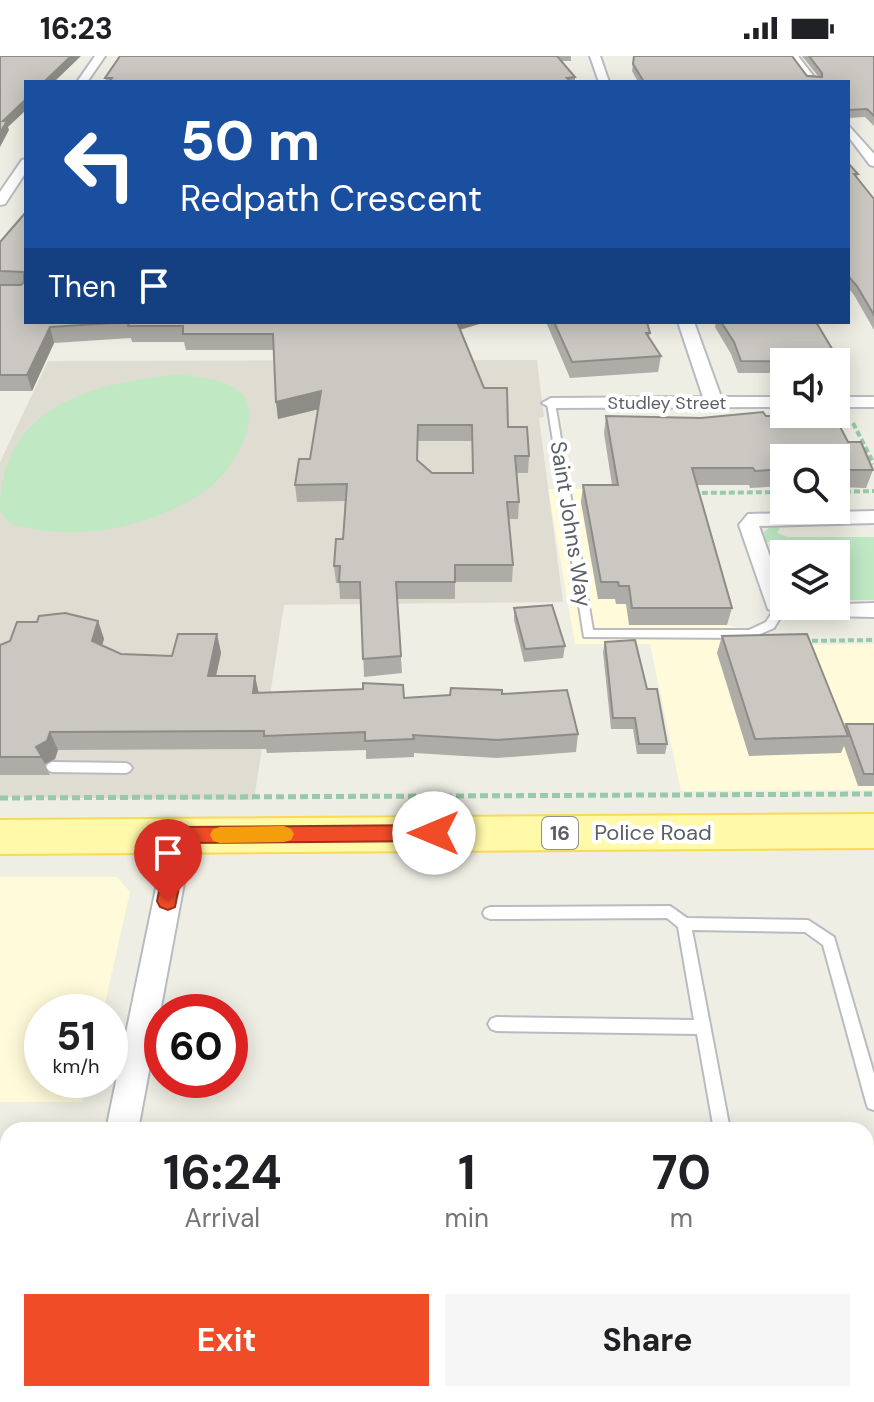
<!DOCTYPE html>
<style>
:root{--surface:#fff;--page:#f6f6f6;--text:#202124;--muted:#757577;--accent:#f14c28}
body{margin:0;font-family:"DM Sans",sans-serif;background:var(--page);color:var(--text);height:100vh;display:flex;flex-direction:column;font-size:30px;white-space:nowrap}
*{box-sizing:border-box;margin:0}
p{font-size:26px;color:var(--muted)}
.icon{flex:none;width:44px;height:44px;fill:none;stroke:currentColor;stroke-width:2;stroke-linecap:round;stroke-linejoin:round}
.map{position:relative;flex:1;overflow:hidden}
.side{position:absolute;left:0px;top:1066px;width:874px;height:280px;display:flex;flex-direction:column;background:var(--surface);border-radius:24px 24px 0 0;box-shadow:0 4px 20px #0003}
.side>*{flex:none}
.top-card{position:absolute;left:24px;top:24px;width:826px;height:244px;border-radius:0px;box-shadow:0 4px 20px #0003;background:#1a4fa0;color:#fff;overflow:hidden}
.fabs{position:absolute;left:770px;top:292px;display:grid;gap:16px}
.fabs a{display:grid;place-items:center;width:80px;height:80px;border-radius:0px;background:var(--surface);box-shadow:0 4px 20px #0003;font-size:40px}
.speed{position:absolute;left:24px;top:938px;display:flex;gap:16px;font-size:40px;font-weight:700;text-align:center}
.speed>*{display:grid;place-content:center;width:104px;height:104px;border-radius:50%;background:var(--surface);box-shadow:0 4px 20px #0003;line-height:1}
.speed small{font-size:20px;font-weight:400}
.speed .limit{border:12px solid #d22;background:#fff;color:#111}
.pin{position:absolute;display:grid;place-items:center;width:68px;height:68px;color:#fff;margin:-82px -34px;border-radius:50% 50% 50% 0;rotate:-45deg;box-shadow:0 0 8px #0007}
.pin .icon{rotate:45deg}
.me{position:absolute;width:88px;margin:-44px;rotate:270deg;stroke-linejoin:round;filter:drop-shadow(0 0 6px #0008)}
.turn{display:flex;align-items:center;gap:28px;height:168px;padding:0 24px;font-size:36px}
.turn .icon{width:104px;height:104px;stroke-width:2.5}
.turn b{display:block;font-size:56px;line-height:68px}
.then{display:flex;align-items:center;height:76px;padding:0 24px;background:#0003;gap:16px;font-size:30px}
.eta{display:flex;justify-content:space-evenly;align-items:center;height:136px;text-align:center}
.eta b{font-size:48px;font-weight:700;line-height:56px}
.action{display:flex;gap:16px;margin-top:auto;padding:16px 24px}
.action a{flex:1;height:92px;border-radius:0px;background:var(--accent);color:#fff;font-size:32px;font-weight:700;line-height:92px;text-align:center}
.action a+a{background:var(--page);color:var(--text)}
.status{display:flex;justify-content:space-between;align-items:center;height:56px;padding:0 40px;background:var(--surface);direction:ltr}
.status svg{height:22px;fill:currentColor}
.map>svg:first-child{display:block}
</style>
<div class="status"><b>16:23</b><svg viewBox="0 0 49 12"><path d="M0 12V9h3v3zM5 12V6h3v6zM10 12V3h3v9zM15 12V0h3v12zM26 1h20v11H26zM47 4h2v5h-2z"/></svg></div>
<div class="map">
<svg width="874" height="1346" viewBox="0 0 874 1346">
<rect width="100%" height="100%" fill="#efeee4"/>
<path fill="#fffad9" d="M 548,433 L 689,433 L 727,569 L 804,589 L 874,588 L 874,734 L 681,735 L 650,588 L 575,588 Z
M 0,821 L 117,821 L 130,836 L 103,956 L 42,956 L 42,1024 L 87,1024 L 82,1046 L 0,1046 Z
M 0,1250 L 8,1250 L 8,1338 L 15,1338 L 14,1346 L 0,1346 Z"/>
<path fill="#dfddd2" d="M 537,304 L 544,361 L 539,362 L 563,546 L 284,549 L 254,744 L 0,741 L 0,406 L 48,305 Z"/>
<path fill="#bfe8c3" d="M 176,318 C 195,321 225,322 240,336 C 268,361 228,420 205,435 C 157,468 87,485 30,472 C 25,471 17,471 12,468 C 8,466 3,459 0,455 C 0,349 91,329 176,318 Z
M 783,467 L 777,477 L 788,481 L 874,481 L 874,544 L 836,544 L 836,498 L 793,498 L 788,485 L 766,486 L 764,476 L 772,469 Z"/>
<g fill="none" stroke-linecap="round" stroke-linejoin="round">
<defs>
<path id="lane" d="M 551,344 L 555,347 L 593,574 L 749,574 L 766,566 L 777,549 L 784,549 L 786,552 L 774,572 L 751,582 L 584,581 L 547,347 Z
M 52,706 L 126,707 L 130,709 L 132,712 L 130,715 L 126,717 L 52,716 L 48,714 L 46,711 L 48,708 Z
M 670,850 L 687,862 L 808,864 L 834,881 L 874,1018 L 874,1054 L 868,1052 L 866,1046 L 823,889 L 805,876 L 692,874 L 730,1074 L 714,1074 L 697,978 L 496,975 L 491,973 L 488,968 L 491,963 L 496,961 L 694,964 L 678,871 L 667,862 L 490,863 L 485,861 L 483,857 L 485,853 L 490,851 Z
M 866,1107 L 874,1107 L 874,1123 L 866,1123 Z
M 866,1234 L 874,1234 L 874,1252 L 866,1252 Z
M 604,1338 L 627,1338 L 632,1346 L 608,1346 Z
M 765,1338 L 783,1338 L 785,1346 L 765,1346 Z"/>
<path id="street" d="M 95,0 L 105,0 L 87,26 L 77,26 Z
M 590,0 L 600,0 L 609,26 L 599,26 Z
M 788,0 L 798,0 L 818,26 L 808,26 Z
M 848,69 L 874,98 L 874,110 L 870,109 L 848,80 Z
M 26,103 L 26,116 L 5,148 L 0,149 L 0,136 L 22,104 Z
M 678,266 L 694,266 L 721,341 L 784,341 L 784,351 L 551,352 L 542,347 L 551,342 L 703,341 Z
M 836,341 L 874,341 L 874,351 L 836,351 Z
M 874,455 L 874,467 L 759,470 L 784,540 L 784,550 L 874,547 L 874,561 L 781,559 L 768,553 L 739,469 L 748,458 Z
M 180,768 L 189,771 L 193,779 L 138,1074 L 106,1074 L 167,779 L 171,771 Z
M 51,1338 L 89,1338 L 88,1346 L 50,1346 Z"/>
<path id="primary" d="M 874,758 L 874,792 L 0,798 L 0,764 Z"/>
</defs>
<use href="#lane" stroke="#b9bbc1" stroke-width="4"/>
<use href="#street" stroke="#b9bbc1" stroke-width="4"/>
<use href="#primary" stroke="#f8da55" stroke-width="4"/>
<path stroke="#98c9ab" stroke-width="4" stroke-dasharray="6 3" stroke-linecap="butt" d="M 853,367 L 874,408
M 836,436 L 874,435
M 697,440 L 696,437 L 784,436
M 818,484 L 824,498
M 803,585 L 874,584"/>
<path stroke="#98c9ab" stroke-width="5" stroke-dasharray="8 4" stroke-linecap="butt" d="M 0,742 L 874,738"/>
<use href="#lane" fill="#fff" fill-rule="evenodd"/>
<use href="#street" fill="#fff" fill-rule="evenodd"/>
<use href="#primary" fill="#fff9a9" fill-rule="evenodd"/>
</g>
<path fill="#aeaca6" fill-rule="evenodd" d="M 120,0 L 571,0 L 571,5 L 561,5 L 575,21 L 575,26 L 106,26 L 105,22 Z
M 634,0 L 818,20 L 802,0 L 874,0 L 874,70 L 865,61 L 848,62 L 848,26 L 638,26 L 632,15 Z
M 848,107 L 858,118 L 857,121 L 874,143 L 874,274 L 854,239 L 848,232 Z
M 26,156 L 26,266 L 486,266 L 460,274 L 484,332 L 508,371 L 529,400 L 528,417 L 516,417 L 519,446 L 518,463 L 509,463 L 513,509 L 512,526 L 455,526 L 455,543 L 397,543 L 402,617 L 364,621 L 361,543 L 340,543 L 339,527 L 336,527 L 334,510 L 343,483 L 345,445 L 297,446 L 295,429 L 310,403 L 319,353 L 278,363 L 274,294 L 186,294 L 184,286 L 132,286 L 131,282 L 54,287 L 32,335 L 0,335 L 0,186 ZM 418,385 L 472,385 L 472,417 L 432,417 L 418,404 Z
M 546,266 L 647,266 L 650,277 L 649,281 L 661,300 L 658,316 L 570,322 Z
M 716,266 L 816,266 L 840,306 L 837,317 L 836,306 L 784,306 L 784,317 L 738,317 L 731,298 L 715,271 Z
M 606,360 L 701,362 L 766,360 L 848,386 L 873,414 L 866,432 L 836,431 L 836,402 L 784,402 L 784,430 L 750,432 L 749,429 L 697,429 L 732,552 L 727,569 L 629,569 L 626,548 L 616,548 L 615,543 L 598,543 L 581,446 L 583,429 L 612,429 L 604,377 Z
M 514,552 L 565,590 L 563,602 L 524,606 L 514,564 Z
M 98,565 L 104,583 L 102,589 L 121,598 L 172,600 L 217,578 L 221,597 L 216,620 L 259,637 L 404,642 L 502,638 L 578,678 L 576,696 L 497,702 L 414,697 L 414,701 L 366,703 L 366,694 L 267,697 L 266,693 L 58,694 L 55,703 L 45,708 L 50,719 L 0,719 L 0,589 Z
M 722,580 L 844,670 L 846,668 L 874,668 L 874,730 L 858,730 L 844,690 L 841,697 L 749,700 L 717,597 Z
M 605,586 L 647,633 L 667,688 L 665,698 L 637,698 L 633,673 L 611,673 L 603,596 Z"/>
<path fill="#8d8c87" d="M 71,0 L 81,0 L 54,26 L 44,26 Z
M 26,43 L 26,54 L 8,71 L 9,74 L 0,91 L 0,77 L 3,65 Z
M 454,266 L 486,266 L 454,275 Z
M 50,271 L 54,287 L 32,335 L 27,319 Z
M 321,335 L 323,352 L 278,363 L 276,346 Z
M 98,565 L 104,583 L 98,603 L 92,585 Z
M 217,578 L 221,597 L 212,638 L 208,620 Z
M 255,620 L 259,638 L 253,637 Z
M 50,676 L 58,694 L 55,703 L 45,708 L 36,691 Z"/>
<path fill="#cac8c1" stroke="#8d8c87" stroke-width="2" fill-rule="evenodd" d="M 0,0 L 71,0 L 44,26 L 26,26 L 26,43 L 3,65 L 7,65 L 0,77 Z
M 120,0 L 557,0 L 575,21 L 567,22 L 571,26 L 109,26 L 112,22 L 105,22 Z
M 634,0 L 792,0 L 807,20 L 822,21 L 822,17 L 809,0 L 874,0 L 874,60 L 867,53 L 848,54 L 848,26 L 644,26 L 633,8 Z
M 848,107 L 858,118 L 854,118 L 874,143 L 874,259 L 857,230 L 848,220 Z
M 26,156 L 26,266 L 457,266 L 484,332 L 507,332 L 508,371 L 527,371 L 529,400 L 515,400 L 519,446 L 507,446 L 513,509 L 455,509 L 455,526 L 396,526 L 401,600 L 363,603 L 360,526 L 339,526 L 340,510 L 334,510 L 336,483 L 343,483 L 347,428 L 295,429 L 299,403 L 310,403 L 321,335 L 276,346 L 273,278 L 183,278 L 183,270 L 128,270 L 129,266 L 50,271 L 27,319 L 0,319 L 0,229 L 21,229 L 24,226 L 24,216 L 0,215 L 0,186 ZM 418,369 L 472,369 L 473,417 L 432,417 L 417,404 Z
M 554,266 L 647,266 L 650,277 L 646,277 L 661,300 L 572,306 Z
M 721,266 L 816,266 L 840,306 L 741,305 L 734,286 Z
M 763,356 L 766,360 L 834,359 L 848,386 L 861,386 L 873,414 L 839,414 L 836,410 L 836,402 L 784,402 L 784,413 L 755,415 L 753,412 L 692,412 L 732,552 L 632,552 L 629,530 L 619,530 L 618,526 L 601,526 L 583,429 L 618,429 L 606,360 L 701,362 Z
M 552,549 L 565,590 L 525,593 L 514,552 Z
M 65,557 L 98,565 L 92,585 L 121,598 L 172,600 L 178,578 L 217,578 L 208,620 L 255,620 L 253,637 L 363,633 L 363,627 L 403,629 L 404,642 L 450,639 L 451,632 L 502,634 L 502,638 L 567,634 L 578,678 L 498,684 L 413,679 L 414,683 L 365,685 L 365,676 L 264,680 L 264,675 L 50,676 L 47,685 L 36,691 L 42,701 L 0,701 L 0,589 L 10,585 L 17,566 L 37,566 L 39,560 Z
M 807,578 L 848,680 L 755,683 L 722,580 Z
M 635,584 L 647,633 L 657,633 L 667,688 L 639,688 L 635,662 L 613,662 L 605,586 Z
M 846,668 L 874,668 L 874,718 L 864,718 Z"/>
<path fill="#f14c28" stroke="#9d311a" stroke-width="2" d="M 434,769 L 441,772 L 444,777 L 441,783 L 434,785 L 188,787 L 175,851 L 168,854 L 160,851 L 157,845 L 170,779 L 173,773 L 180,771 Z"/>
<path fill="#f59e0b" d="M 284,770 L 291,773 L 294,778 L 291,784 L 284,786 L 220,787 L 213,785 L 210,779 L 213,773 L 220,771 Z"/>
<g text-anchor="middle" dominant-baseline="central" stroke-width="8" stroke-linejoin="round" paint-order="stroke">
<g font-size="18" fill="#5c5f65" stroke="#fff">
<text x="667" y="347">Studley Street</text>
</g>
<rect fill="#fff" stroke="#8d8f93" stroke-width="2" x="542" y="761" width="36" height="32" rx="6"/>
<g font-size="20" font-weight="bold" fill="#5c5f65">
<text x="560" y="777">16</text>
</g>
<g font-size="22" fill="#5c5f65" stroke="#fff">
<text transform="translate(571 468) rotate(81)">Saint Johns Way</text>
<text x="653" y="776">Police Road</text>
</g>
</g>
</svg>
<div class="fabs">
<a><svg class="icon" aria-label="sound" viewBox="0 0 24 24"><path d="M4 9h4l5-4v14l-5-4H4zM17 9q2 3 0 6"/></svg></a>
<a><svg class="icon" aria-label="search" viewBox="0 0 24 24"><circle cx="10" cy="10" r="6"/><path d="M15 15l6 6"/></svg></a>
<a><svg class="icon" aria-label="layers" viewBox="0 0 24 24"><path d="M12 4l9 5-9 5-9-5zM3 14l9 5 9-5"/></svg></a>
</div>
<div class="speed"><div>51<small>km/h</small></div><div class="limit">60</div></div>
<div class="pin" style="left:168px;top:845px;background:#d93025"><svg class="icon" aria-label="arrive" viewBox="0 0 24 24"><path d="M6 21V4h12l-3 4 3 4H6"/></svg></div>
<svg class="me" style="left:434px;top:777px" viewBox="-20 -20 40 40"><circle r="19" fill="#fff"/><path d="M0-13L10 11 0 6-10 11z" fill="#f14c28"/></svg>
<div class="top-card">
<div class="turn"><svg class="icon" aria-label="left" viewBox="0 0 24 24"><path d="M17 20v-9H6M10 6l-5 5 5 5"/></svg><div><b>50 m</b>Redpath Crescent</div></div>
<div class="then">Then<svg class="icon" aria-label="arrive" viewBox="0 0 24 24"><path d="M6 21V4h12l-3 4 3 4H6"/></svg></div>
</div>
<section class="side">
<div class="eta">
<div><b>16:24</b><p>Arrival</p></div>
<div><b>1</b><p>min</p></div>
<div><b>70</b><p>m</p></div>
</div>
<div class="action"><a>Exit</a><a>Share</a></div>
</section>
</div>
